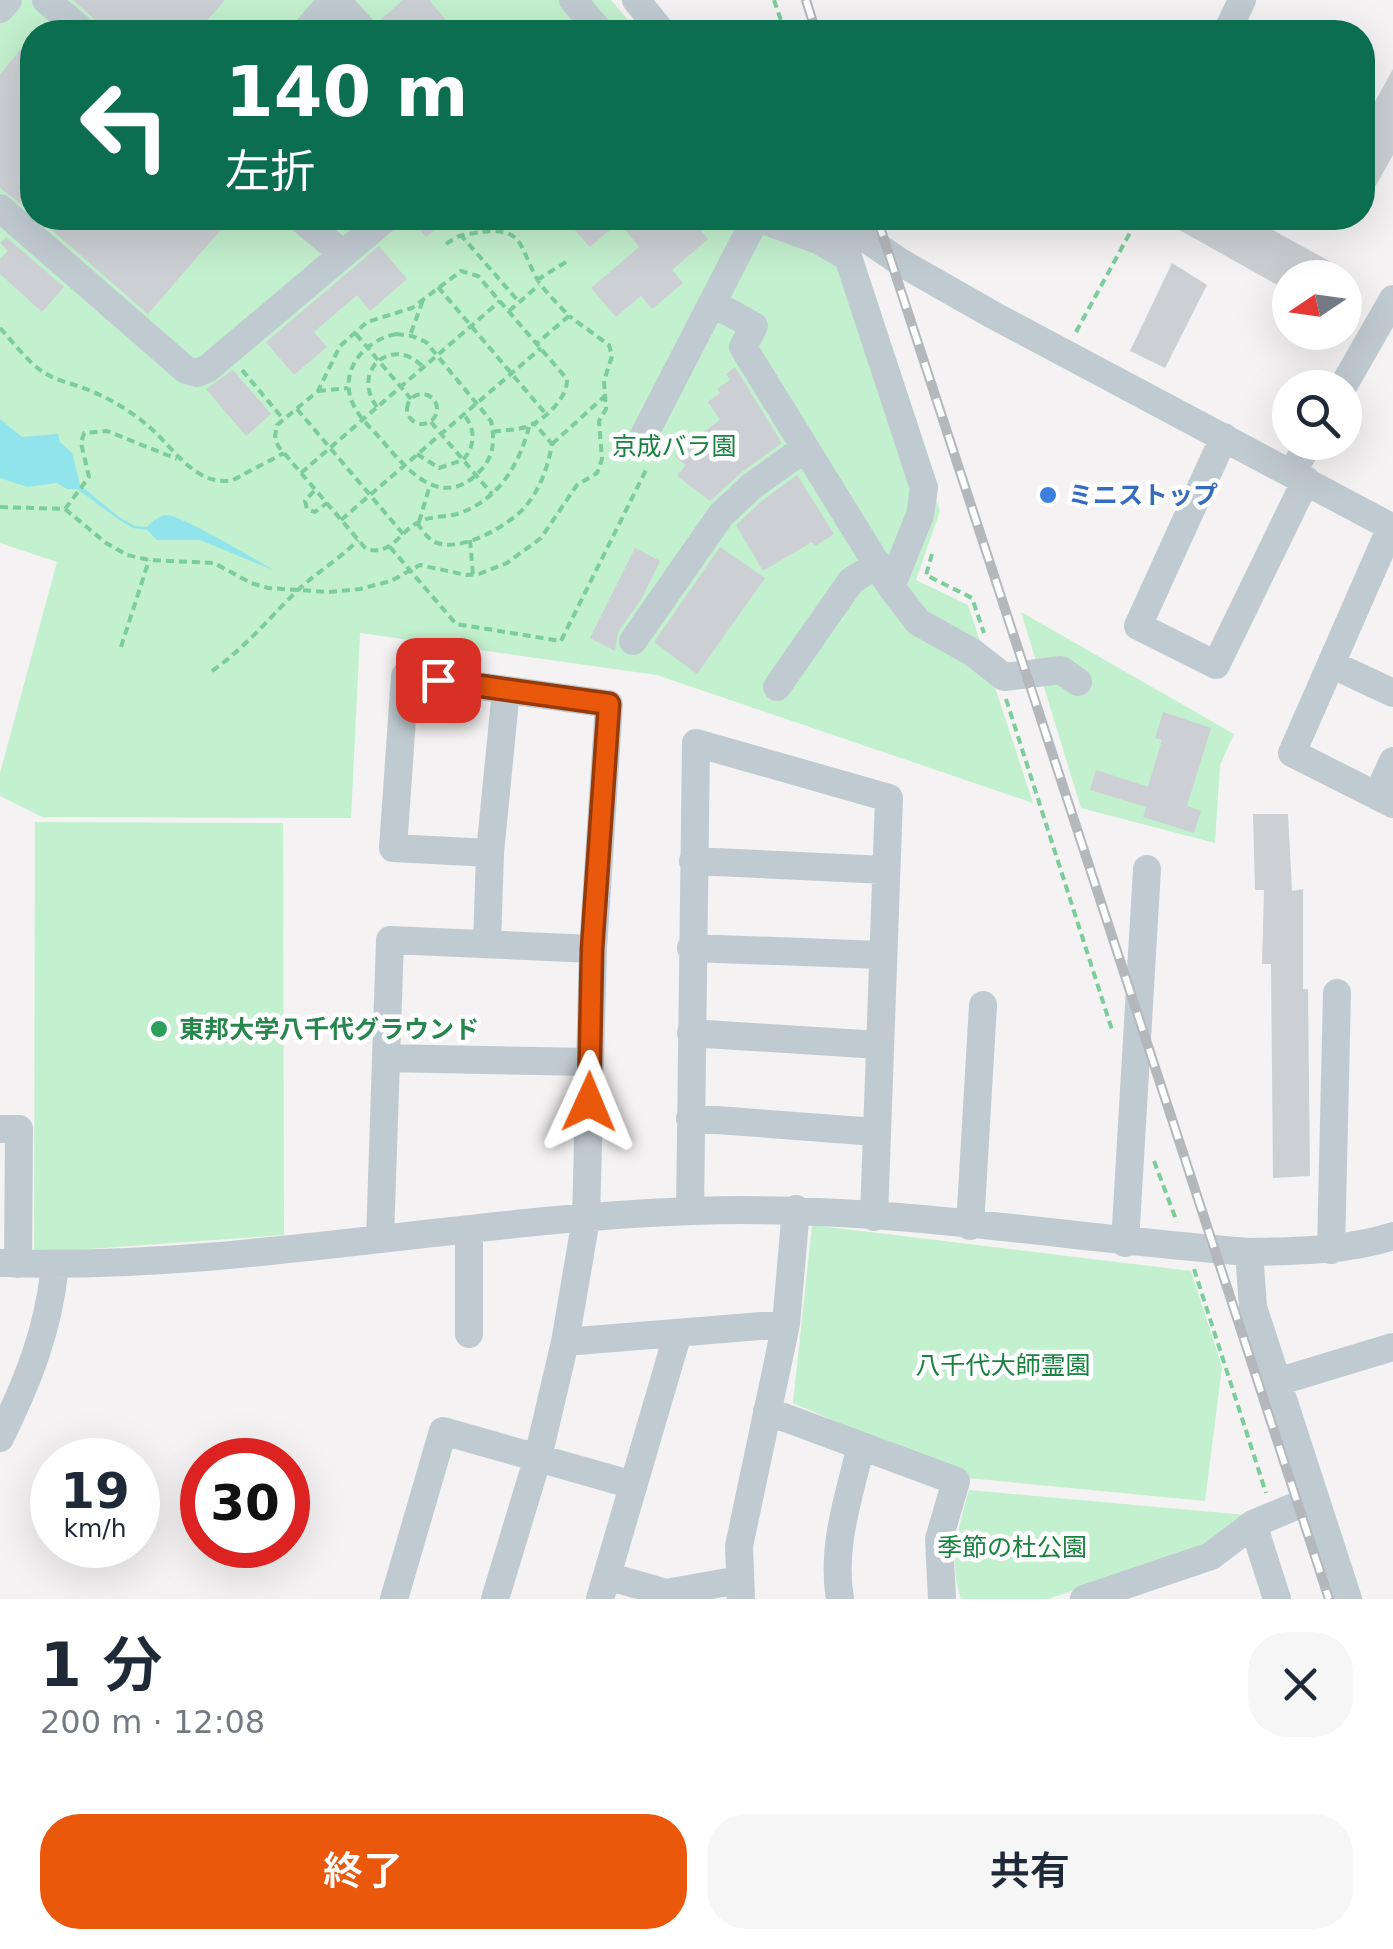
<!DOCTYPE html>
<html lang="ja">
<meta charset="utf-8">
<style>
:root{--surface:#fff;--page:#f6f6f7;--text:#1f2937;--muted:#747a83;--accent:#ea580c}
body{margin:0;font-family:"DejaVu Sans","Noto Sans JP",sans-serif;background:var(--page);color:var(--text);height:100vh;display:flex;flex-direction:column;font-size:38px;white-space:nowrap}
*{box-sizing:border-box;margin:0}
p{font-size:32px;color:var(--muted)}
.icon{flex:none;width:55px;height:55px;fill:none;stroke:currentColor;stroke-width:2;stroke-linecap:round;stroke-linejoin:round}
.map{position:relative;height:1599px;overflow:hidden}
.drawer{display:flex;flex-direction:column;background:var(--surface);flex:1}
.drawer>*{flex:none}
.hud{position:absolute;left:20px;top:20px;width:1355px;height:210px;border-radius:40px;box-shadow:0 10px 40px #0002;background:#0b6e4f;color:#fff;overflow:hidden}
.needle{width:65px;rotate:257deg}
.tools{position:absolute;left:1272px;top:260px;display:grid;gap:20px}
.tools a{display:grid;place-items:center;width:90px;height:90px;border-radius:50%;background:var(--surface);box-shadow:0 10px 40px #0002;font-size:50px}
.speed{position:absolute;left:30px;top:1438px;display:flex;gap:20px;font-size:50px;font-weight:700;text-align:center}
.speed>*{display:grid;place-content:center;width:130px;height:130px;border-radius:50%;background:var(--surface);box-shadow:0 10px 40px #0002;line-height:1}
.speed small{font-size:25px;font-weight:400}
.speed .limit{border:15px solid #d22;background:#fff;color:#111}
.pin{position:absolute;display:grid;place-items:center;width:85px;height:85px;color:#fff;margin:-42px;border-radius:20px;box-shadow:0 5px 15px #0006}
.me{position:absolute;width:110px;margin:-55px;rotate:1deg;stroke-linejoin:round;filter:drop-shadow(0 0 8px #0008)}
.turn{display:flex;align-items:center;gap:35px;height:210px;padding:0 40px;font-size:45px}
.turn .icon{width:130px;height:130px;stroke-width:2.5}
.turn b{display:block;font-size:70px;line-height:85px}
.round{display:grid;place-items:center;flex:none;width:105px;height:105px;border-radius:40px;background:var(--page)}
.headline{display:flex;align-items:center;justify-content:space-between;height:170px;padding:0 40px}
h1{font-size:60px;font-weight:600;line-height:75px}
.primary-button{display:flex;gap:20px;margin-top:auto;padding:20px 40px}
.primary-button a{flex:1;height:115px;border-radius:40px;background:var(--accent);color:#fff;font-size:40px;font-weight:600;line-height:115px;text-align:center}
.primary-button a+a{background:var(--page);color:var(--text)}
.map>svg:first-child{display:block}
</style>
<div class="map">
<svg width="1393" height="1599" viewBox="0 0 1393 1599">
<rect width="100%" height="100%" fill="#f4f2f3"/>
<path fill="#c3f0ce" d="M 0,0 L 611,0 L 638,32 L 32,32 L 32,218 L 816,218 L 858,254 L 940,511 L 916,580 L 968,605 L 1033,803 L 657,675 L 360,633 L 351,818 L 42,817 L 0,796 L 0,773 L 57,562 L 0,543 Z
M 1021,612 L 1234,734 L 1220,765 L 1215,843 L 1081,808 Z
M 35,822 L 283,823 L 284,1235 L 34,1253 Z
M 812,1225 L 1191,1271 L 1222,1367 L 1205,1501 L 968,1478 L 793,1403 Z
M 969,1490 L 1246,1515 L 1198,1549 L 1048,1599 L 961,1599 C 948,1563 959,1525 969,1490 Z"/>
<path fill="#91e4eb" d="M 0,419 L 22,437 L 58,434 L 60,442 L 72,453 L 80,485 L 119,517 L 135,526 L 147,527 C 153,521 158,516 167,515 C 180,515 261,562 273,570 L 200,540 L 157,540 L 147,530 L 133,528 L 118,519 L 77,489 L 67,489 L 57,483 L 27,487 L 0,478 Z"/>
<path fill="#ccd0d4" d="M 73,0 L 225,0 L 197,32 L 108,32 Z
M 403,0 L 429,0 L 456,32 L 382,32 L 379,21 Z
M 32,36 L 32,213 L 0,188 L 0,74 Z
M 1393,69 L 1393,155 L 1362,210 L 1362,125 Z
M 38,218 L 231,218 L 148,314 Z
M 409,218 L 449,218 L 426,237 Z
M 564,218 L 659,218 L 669,229 L 683,218 L 690,218 L 708,239 L 672,270 L 683,283 L 652,309 L 641,296 L 616,317 L 591,288 L 639,247 L 619,222 L 590,247 Z
M 1158,218 L 1251,218 L 1331,262 L 1325,278 L 1290,278 L 1290,292 Z
M 6,237 L 64,287 L 42,312 L 0,274 L 0,259 L 8,251 L 0,243 Z
M 379,246 L 407,279 L 370,311 L 357,295 L 314,332 L 327,347 L 294,375 L 266,342 Z
M 1172,263 L 1207,285 L 1165,368 L 1130,351 Z
M 735,367 L 782,443 L 742,472 L 710,501 L 677,476 L 686,465 L 675,457 L 684,446 L 720,420 L 708,402 L 720,393 L 717,389 L 730,380 L 726,374 Z
M 233,370 L 271,414 L 246,436 L 206,389 Z
M 797,475 L 834,534 L 815,546 L 812,542 L 763,571 L 736,525 L 763,500 Z
M 720,547 L 765,578 L 697,674 L 654,642 Z
M 635,548 L 660,561 L 642,598 L 618,632 L 615,651 L 590,638 Z
M 1163,712 L 1211,728 L 1187,806 L 1201,811 L 1194,833 L 1143,817 L 1146,807 L 1090,790 L 1096,770 L 1148,787 L 1162,740 L 1155,738 Z
M 1253,814 L 1288,814 L 1292,891 L 1303,889 L 1303,989 L 1308,989 L 1310,1176 L 1273,1178 L 1271,964 L 1262,964 L 1264,890 L 1255,890 Z"/>
<g fill="none" stroke-linecap="round" stroke-linejoin="round">
<path stroke="#7bcd9a" stroke-width="4" stroke-dasharray="8 5" stroke-linecap="butt" d="M 774,0 L 785,32
M 460,234 L 519,302
M 446,244 C 457,236 461,235 475,233 C 524,225 518,244 537,279 C 545,292 558,304 569,316 L 536,344
M 537,280 L 566,262
M 438,287 L 545,413
M 509,311 L 539,285
M 0,328 C 13,342 27,361 43,372 C 57,381 71,383 86,389 C 107,397 129,410 146,424 C 171,444 195,488 233,480 L 284,453
M 1076,332 L 1138,218
M 411,333 L 423,300
M 356,334 L 411,399
M 396,334 L 412,336 L 426,342 L 491,421 C 495,440 494,457 480,471 C 443,510 410,473 385,444 C 376,433 362,421 355,408 C 336,374 362,341 396,334 Z
M 242,370 L 284,420
M 318,391 L 348,388
M407 409a15 15 0 1 1 30 0a15 15 0 1 1-30 0Z
M 377,407 C 350,371 392,334 423,367
M 297,409 L 404,535
M 431,422 L 492,494
M 493,432 C 504,430 516,430 526,427 C 544,421 568,398 567,379 L 478,276 L 461,271 L 412,308 L 367,322 L 340,346 L 318,391 L 277,425 L 275,436 L 278,446 L 366,549 C 393,556 398,532 419,522 C 430,516 446,517 457,514 C 498,501 519,465 529,427
M 552,444 L 606,395
M 417,454 L 439,468 L 463,460 C 475,446 476,431 465,416
M 301,473 L 500,301
M 314,491 L 305,501 L 307,509 L 315,512 L 327,503
M 0,507 L 65,509 L 106,543 L 127,555 L 149,560 L 214,563 L 251,583 L 268,588 L 328,592 L 360,589 L 391,581 L 420,565 L 466,575 L 479,574 L 507,563 L 541,538 L 577,485 L 597,473 L 602,459 L 599,421 L 606,409 L 604,381 L 612,356 L 609,345 L 569,316
M 65,509 L 89,477 L 81,443 L 84,433 L 107,431 L 177,459
M 341,520 L 541,348
M 419,522 L 430,485
M 417,523 C 421,528 427,538 433,541 C 458,556 515,523 529,502 C 542,484 548,466 552,444 L 534,423
M 470,540 L 473,575
M 390,547 L 456,624 L 561,641 L 647,468
M 932,554 L 926,575 L 972,598 L 984,633
M 121,647 L 149,560
M 212,671 C 245,648 269,618 298,590 C 317,572 340,559 358,540
M 1006,699 L 1113,1033
M 1154,1161 L 1177,1222
M 1194,1269 L 1266,1493"/>
<path stroke="#c0cbd1" stroke-width="28" d="M 46,0 L 84,32
M 336,0 L 365,32
M 573,0 L 600,32
M 636,0 L 662,32
M 0,9 L 8,0
M 305,32 L 333,0
M 1227,32 L 1242,0
M 0,208 L 186,370 L 197,373 L 207,369 L 386,218
M 300,218 L 343,254
M 758,218 L 818,240 L 848,257 L 924,488 L 920,515 L 891,587
M 836,218 L 900,262 L 993,315 L 1393,528
M 712,303 L 754,326 L 743,347 L 891,587 L 918,622 L 972,652 L 1004,677 L 1061,670 L 1078,682
M 1342,388 L 1393,299
M 1224,437 L 1138,626 L 1216,665 L 1306,480
M 639,445 L 756,218
M 1292,472 L 1310,442
M 1391,527 L 1292,753 L 1393,804
M 633,641 L 721,515 L 752,486 L 805,448
M 1331,664 L 1393,693
M 777,687 L 851,581 L 878,564
M 1377,796 L 1393,761
M 490,853 L 393,848 L 405,676 L 609,704 L 593,949 L 586,1219 L 565,1342 L 538,1457 L 495,1599
M 693,861 L 886,870
M 487,944 L 490,853 L 506,690
M 691,948 L 882,955
M 691,1033 L 879,1045
M 386,1058 L 590,1062
M 690,1118 L 876,1132
M 0,1129 L 19,1129 L 18,1264
M 690,1211 L 696,743 L 889,798 L 874,1217
M 970,1226 L 983,1005
M 380,1239 L 390,940 L 593,949
M 1125,1243 L 1147,869
M 1331,1250 L 1337,993
M 1249,1252 L 1253,1307 L 1348,1599
M 0,1263 C 232,1271 461,1219 692,1211 C 878,1204 1064,1238 1249,1252 C 1299,1251 1345,1251 1393,1236
M 469,1334 L 469,1230
M 565,1342 L 786,1324
M 1277,1382 L 1393,1347
M 767,1411 L 956,1481 L 939,1539 L 942,1599
M 0,1438 C 28,1381 49,1329 55,1265
M 1253,1524 L 1277,1599
M 607,1576 L 666,1593 L 739,1580
M 394,1599 L 443,1431 L 633,1485
M 600,1599 L 678,1333
M 741,1599 L 739,1546 L 786,1324 L 796,1209
M 840,1599 C 831,1547 849,1496 861,1446
M 1084,1599 L 1211,1556 L 1253,1524 L 1315,1498"/>
<defs>
<path id="rail" d="M 806,0 L 816,32
M 877,218 L 1329,1599"/>
</defs>
<use href="#rail" stroke="#b4b8bc" stroke-width="10"/>
<use href="#rail" stroke="#fff" stroke-width="6" stroke-dasharray="19" stroke-linecap="butt"/>
</g>
<g fill="none" stroke-linecap="round" stroke-linejoin="round">
<defs>
<path id="route" d="M 438,680 L 609,704 L 592,949 L 589,1102"/>
</defs>
<use href="#route" stroke="#983908" stroke-width="25"/>
<use href="#route" stroke="#ea580c" stroke-width="18"/>
</g>
<circle fill="#3f7fe0" stroke="#fff" stroke-width="4" cx="1048" cy="495" r="10"/>
<circle fill="#2e9e5b" stroke="#fff" stroke-width="4" cx="159" cy="1029" r="10"/>
<g text-anchor="middle" dominant-baseline="central" stroke-width="9" stroke-linejoin="round" paint-order="stroke">
<g font-size="25" fill="#198240" stroke="#fff">
<text x="674" y="446">京成バラ園</text>
<text x="1003" y="1365">八千代大師霊園</text>
<text x="1012" y="1547">季節の杜公園</text>
</g>
<g font-size="25" font-weight="bold" fill="#366cbe" stroke="#fff" text-anchor="start">
<text x="1068" y="495">ミニストップ</text>
</g>
<g font-size="25" font-weight="bold" fill="#27864d" stroke="#fff" text-anchor="start">
<text x="179" y="1029">東邦大学八千代グラウンド</text>
</g>
</g>
</svg>
<div class="tools">
<a><svg class="needle" viewBox="-14 -14 28 28"><path d="M0-13l5 13h-10z" fill="#e53935"/><path d="M0 13l5-13h-10z" fill="#747a83"/></svg></a>
<a><svg class="icon" aria-label="search" viewBox="0 0 24 24"><circle cx="10" cy="10" r="6"/><path d="M15 15l6 6"/></svg></a>
</div>
<div class="speed"><div>19<small>km/h</small></div><div class="limit">30</div></div>
<div class="pin" style="left:438px;top:680px;background:#d93025"><svg class="icon" aria-label="arrive" viewBox="0 0 24 24"><path d="M6 21V4h12l-3 4 3 4H6"/></svg></div>
<svg class="me" style="left:589px;top:1102px" viewBox="-20 -20 40 40"><path d="M0-17L14 15 0 8-14 15z" fill="#ea580c" stroke="#fff" stroke-width="4"/></svg>
<div class="hud">
<div class="turn"><svg class="icon" aria-label="left" viewBox="0 0 24 24"><path d="M17 20v-9H6M10 6l-5 5 5 5"/></svg><div><b>140 m</b>左折</div></div>
</div>
</div>
<section class="drawer">
<div class="headline"><div><h1>1 分</h1><p>200 m · 12:08</p></div><a class="round"><svg class="icon" aria-label="close" viewBox="0 0 24 24"><path d="M6 6l12 12M18 6L6 18"/></svg></a></div>
<div class="primary-button"><a>終了</a><a>共有</a></div>
</section>
